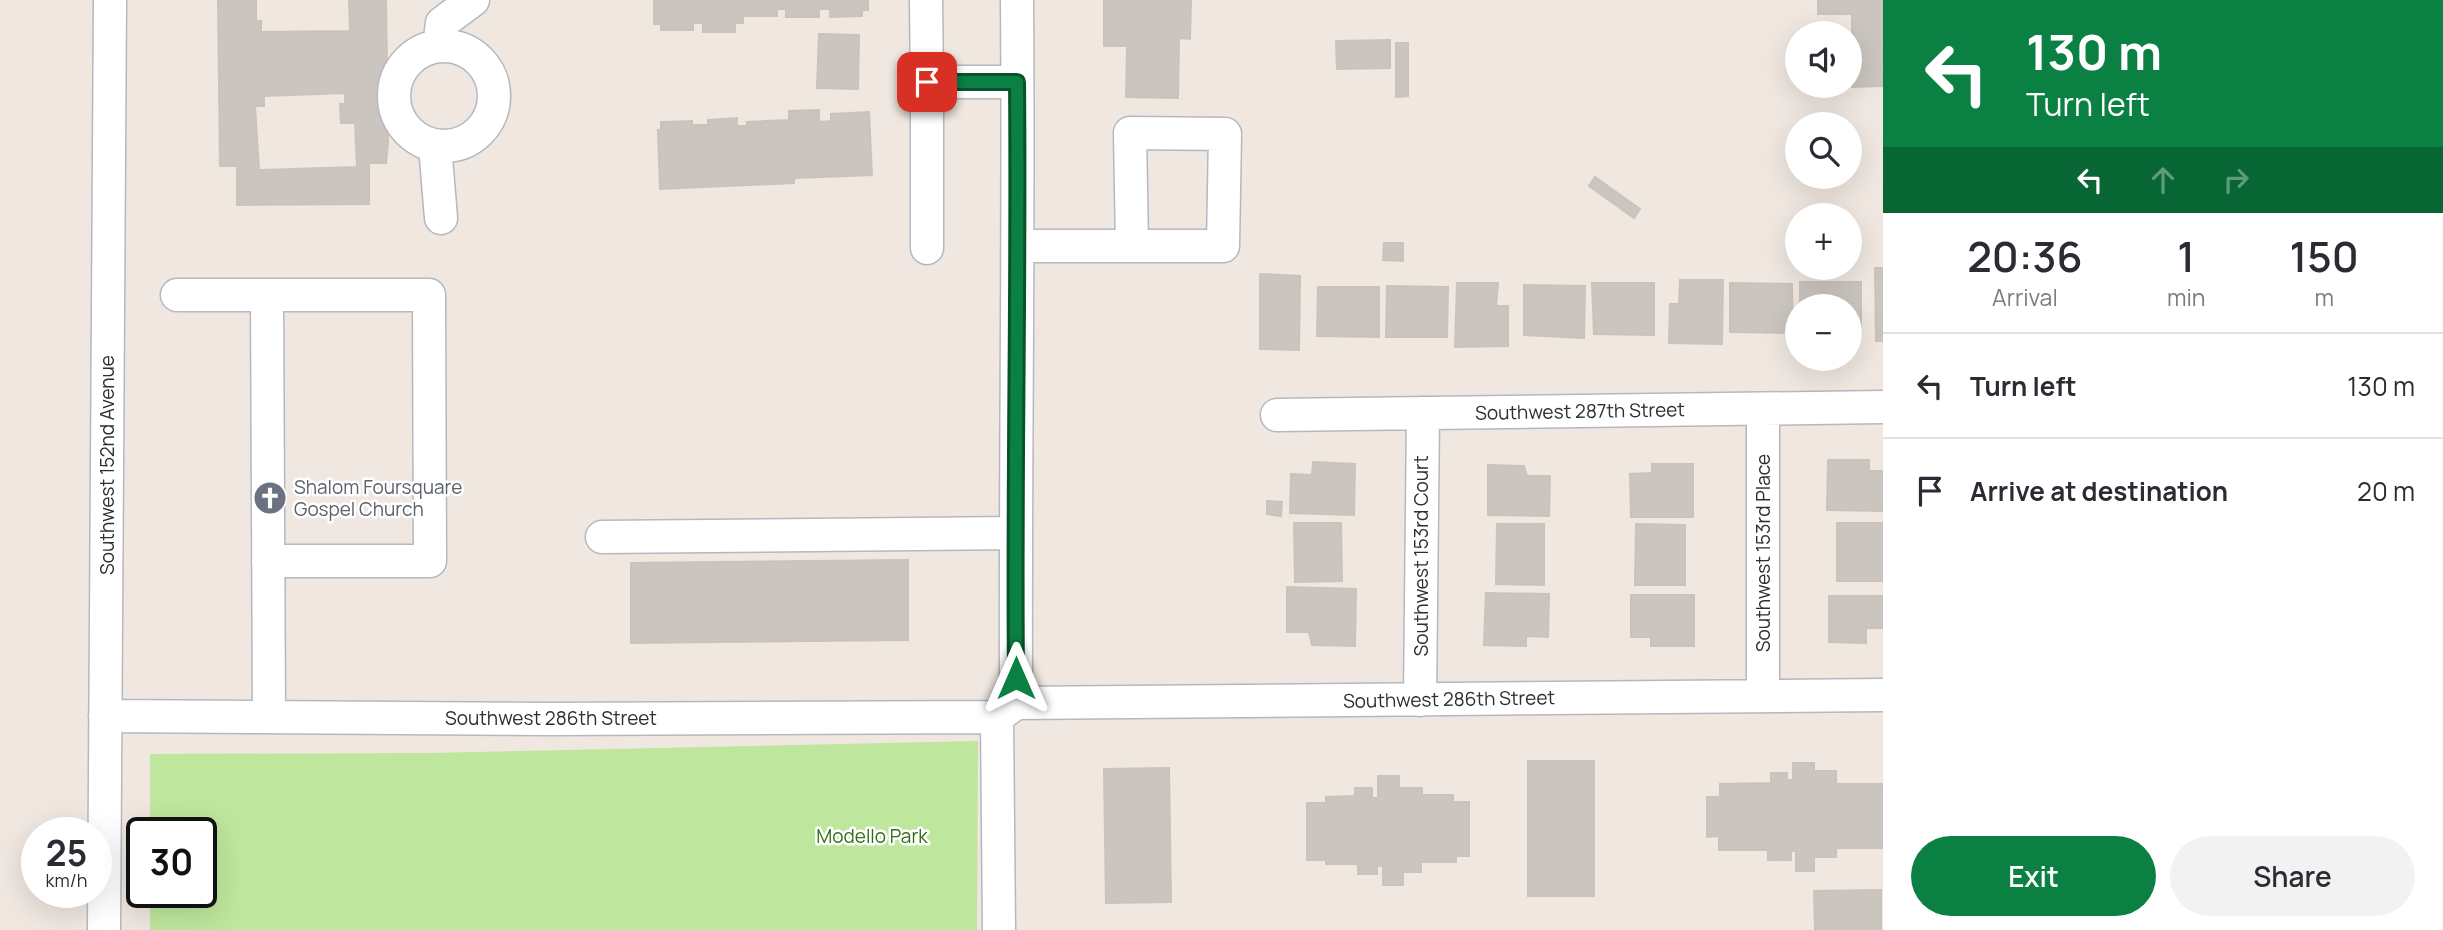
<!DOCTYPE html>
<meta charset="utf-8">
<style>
:root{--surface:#fff;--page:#f2f2f3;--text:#2b2b33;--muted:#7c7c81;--line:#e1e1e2;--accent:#0b8043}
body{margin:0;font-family:Manrope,sans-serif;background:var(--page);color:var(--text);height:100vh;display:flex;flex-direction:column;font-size:26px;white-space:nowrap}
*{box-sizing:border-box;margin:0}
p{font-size:23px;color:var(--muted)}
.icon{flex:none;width:38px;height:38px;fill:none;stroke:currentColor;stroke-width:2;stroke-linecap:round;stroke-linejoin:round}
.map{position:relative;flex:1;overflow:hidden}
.sheet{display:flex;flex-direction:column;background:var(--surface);width:560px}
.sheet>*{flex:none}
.hud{background:#0b8043;color:#fff;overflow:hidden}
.tools{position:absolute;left:1785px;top:21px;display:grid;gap:14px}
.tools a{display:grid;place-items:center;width:77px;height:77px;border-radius:50%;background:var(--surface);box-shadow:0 7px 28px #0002;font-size:35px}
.speed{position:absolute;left:21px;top:817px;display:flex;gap:14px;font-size:35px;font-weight:700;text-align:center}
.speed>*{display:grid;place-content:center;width:91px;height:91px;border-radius:50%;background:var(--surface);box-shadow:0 7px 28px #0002;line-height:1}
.speed small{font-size:18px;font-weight:400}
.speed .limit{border:4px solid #111;border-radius:10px;background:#fff;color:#111}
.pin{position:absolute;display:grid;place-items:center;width:60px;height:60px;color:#fff;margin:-30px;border-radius:14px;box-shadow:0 4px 10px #0006}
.me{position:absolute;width:77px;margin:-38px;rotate:0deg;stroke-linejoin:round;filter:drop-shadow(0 0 5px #0008)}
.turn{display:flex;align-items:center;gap:24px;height:147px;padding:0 28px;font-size:32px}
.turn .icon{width:91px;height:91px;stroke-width:2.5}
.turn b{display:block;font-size:49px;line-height:60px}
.lanes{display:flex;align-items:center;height:66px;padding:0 28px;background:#0003;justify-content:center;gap:35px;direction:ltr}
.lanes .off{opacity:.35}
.eta{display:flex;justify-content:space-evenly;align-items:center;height:119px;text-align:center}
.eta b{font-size:42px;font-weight:600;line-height:49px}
.primary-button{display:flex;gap:14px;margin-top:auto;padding:14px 28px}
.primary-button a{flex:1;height:80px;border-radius:42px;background:var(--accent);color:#fff;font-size:28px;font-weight:600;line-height:80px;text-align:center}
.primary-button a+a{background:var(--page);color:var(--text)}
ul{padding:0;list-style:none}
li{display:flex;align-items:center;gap:21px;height:105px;padding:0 28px;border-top:2px solid var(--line)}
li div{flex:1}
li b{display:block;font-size:26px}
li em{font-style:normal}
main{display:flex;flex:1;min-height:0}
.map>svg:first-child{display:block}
</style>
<main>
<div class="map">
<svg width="1883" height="930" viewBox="0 0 1883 930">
<rect width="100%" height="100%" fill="#efe7e0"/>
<path fill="#bee69d" d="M 978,741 L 977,930 L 150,930 L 150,893 L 201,892 L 201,833 L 150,833 L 150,754 L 431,753 Z"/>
<path fill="#cbc5bf" stroke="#cbc3b9" stroke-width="2" fill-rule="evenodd" d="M 218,0 L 256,0 L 256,21 L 261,21 L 261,32 L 350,31 L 349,0 L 386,0 L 388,142 L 386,163 L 369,163 L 369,204 L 237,205 L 237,166 L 220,166 ZM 345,93 L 345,104 L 340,104 L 341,123 L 355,123 L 357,167 L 259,170 L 255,106 L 264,106 L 264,96 Z
M 654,0 L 868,0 L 868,10 L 862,10 L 862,16 L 830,17 L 830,9 L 819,9 L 819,17 L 786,17 L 786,9 L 777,9 L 777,16 L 743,16 L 743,23 L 735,23 L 735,32 L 703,32 L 703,23 L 693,23 L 693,30 L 661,30 L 661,24 L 654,24 Z
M 1104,0 L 1191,0 L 1190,39 L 1179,38 L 1178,98 L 1126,97 L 1127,46 L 1104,46 Z
M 1818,0 L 1883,0 L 1883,86 L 1852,87 L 1852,14 L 1818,14 Z
M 819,34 L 859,35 L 858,89 L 817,88 Z
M 1390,40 L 1390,68 L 1337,69 L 1336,41 Z
M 1396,43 L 1408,43 L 1408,96 L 1396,97 Z
M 819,110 L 819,122 L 831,121 L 831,114 L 869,112 L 872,175 L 794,178 L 794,183 L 660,189 L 658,130 L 661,130 L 661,122 L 692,121 L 692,125 L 708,125 L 708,120 L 737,118 L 737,126 L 747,126 L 747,122 L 789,120 L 789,111 Z
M 1595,177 L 1640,209 L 1634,218 L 1589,186 Z
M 1384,243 L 1403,243 L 1403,261 L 1383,260 Z
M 1875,268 L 1883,268 L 1883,341 L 1876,341 Z
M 1260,274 L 1300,276 L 1299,350 L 1260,349 Z
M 1680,280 L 1723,280 L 1722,344 L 1669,343 L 1670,304 L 1679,304 Z
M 1800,282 L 1861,282 L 1861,333 L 1850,333 L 1850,306 L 1800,306 Z
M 1457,283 L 1498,283 L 1496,306 L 1508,306 L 1508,346 L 1455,347 Z
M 1592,283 L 1654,283 L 1654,335 L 1594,334 Z
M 1730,283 L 1792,284 L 1793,333 L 1730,332 Z
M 1524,285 L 1585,286 L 1584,338 L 1524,335 Z
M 1387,286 L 1448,287 L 1447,337 L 1386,337 Z
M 1318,287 L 1379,287 L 1379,337 L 1317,336 Z
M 1828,460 L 1869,460 L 1869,471 L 1883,471 L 1883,511 L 1827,510 Z
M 1313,462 L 1355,464 L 1354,515 L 1290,513 L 1291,474 L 1312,475 Z
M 1652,464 L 1693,464 L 1693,517 L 1631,517 L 1630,474 L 1652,473 Z
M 1488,465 L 1524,466 L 1527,476 L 1550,476 L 1549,516 L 1488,515 Z
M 1267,501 L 1282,502 L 1281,516 L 1267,514 Z
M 1294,523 L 1341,523 L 1342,581 L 1295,582 Z
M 1837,523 L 1883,523 L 1883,581 L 1837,581 Z
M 1497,524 L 1544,524 L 1544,585 L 1496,584 Z
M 1636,524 L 1685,525 L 1685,585 L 1635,585 Z
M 908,560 L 908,640 L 631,643 L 631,563 Z
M 1287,587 L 1356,589 L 1355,646 L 1312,645 L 1309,632 L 1287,632 Z
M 1486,593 L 1549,594 L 1548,637 L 1526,636 L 1526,646 L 1484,645 Z
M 1631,595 L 1694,595 L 1694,646 L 1651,646 L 1651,637 L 1631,637 Z
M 1829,596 L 1883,596 L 1883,628 L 1866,628 L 1866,643 L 1829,642 Z
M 1528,761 L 1594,761 L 1594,896 L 1528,896 Z
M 1793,763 L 1814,763 L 1814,771 L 1836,771 L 1836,784 L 1883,784 L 1883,848 L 1836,848 L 1836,857 L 1814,857 L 1814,871 L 1796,871 L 1796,851 L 1791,851 L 1791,860 L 1768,860 L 1768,850 L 1719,850 L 1719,836 L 1707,837 L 1707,797 L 1720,797 L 1720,784 L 1771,783 L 1771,773 L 1787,773 L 1787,780 L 1793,780 Z
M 1169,768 L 1171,902 L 1106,903 L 1104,769 Z
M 1378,776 L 1399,776 L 1399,788 L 1422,788 L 1422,795 L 1453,795 L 1453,802 L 1469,802 L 1469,856 L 1456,856 L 1456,862 L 1421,862 L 1421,872 L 1403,872 L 1403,885 L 1383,885 L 1383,866 L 1377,866 L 1377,874 L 1358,874 L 1358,864 L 1326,864 L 1326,860 L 1307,860 L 1307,803 L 1326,803 L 1326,797 L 1355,796 L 1355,788 L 1372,788 L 1372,798 L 1378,798 Z
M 1881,890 L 1881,930 L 1815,930 L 1814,891 Z"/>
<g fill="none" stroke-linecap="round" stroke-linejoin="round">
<defs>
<path id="minor" d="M 926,0 L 927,82
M394 96a50 50 0 1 1 100 0a50 50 0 1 1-100 0Z
M 439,46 L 442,23 L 473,0
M 435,146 L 441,218
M 1019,246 L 1223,246 L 1225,134 L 1130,133 L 1132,245
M 927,248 L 927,82 L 1017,82
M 177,295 L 267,295
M 1763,409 L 1763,696
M 1277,415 L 1883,407
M 602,537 L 1015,533
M 268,561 L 430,561 L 429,295 L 267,295 L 269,717
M 1420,700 L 1423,413
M 1016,703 L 1883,695
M 1016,703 C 1015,468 1019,234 1017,0
M 105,716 L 550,719 L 997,717
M 104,930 L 110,0
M 999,930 L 997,717 L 1012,706"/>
</defs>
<use href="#minor" stroke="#b4b8c1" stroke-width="35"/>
<use href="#minor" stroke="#fff" stroke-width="32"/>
</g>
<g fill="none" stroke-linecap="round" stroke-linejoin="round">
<defs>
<path id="route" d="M 927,82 L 1017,82 C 1019,281 1014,479 1016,678"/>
</defs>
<use href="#route" stroke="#07532c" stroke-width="18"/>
<use href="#route" stroke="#0b8043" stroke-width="12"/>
</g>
<defs>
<symbol id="church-disc" viewBox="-11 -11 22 22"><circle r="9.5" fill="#6b7280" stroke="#fff"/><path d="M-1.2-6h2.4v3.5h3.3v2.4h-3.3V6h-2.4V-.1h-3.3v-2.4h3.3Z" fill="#fff"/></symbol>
</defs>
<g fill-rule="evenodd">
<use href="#church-disc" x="251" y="479" width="38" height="38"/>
</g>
<g text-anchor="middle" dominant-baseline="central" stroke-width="5" stroke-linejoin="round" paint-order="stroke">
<g font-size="19" fill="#2e2e2e" stroke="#fff">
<text transform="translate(1580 411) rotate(-1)">Southwest 287th Street</text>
<text transform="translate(107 465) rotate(-90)">Southwest 152nd Avenue</text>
<text transform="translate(1763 553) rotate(-90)">Southwest 153rd Place</text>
<text transform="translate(1421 556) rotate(-90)">Southwest 153rd Court</text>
<text transform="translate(1449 699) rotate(-1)">Southwest 286th Street</text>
<text x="551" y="718">Southwest 286th Street</text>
</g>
<g font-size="19" fill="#5b616d" stroke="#fff" text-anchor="start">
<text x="294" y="487">Shalom Foursquare<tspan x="294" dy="22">Gospel Church</tspan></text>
</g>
<g font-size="19" fill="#356e1a" stroke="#fff">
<text x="872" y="836">Modello Park</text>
</g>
</g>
</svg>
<div class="tools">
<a><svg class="icon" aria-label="sound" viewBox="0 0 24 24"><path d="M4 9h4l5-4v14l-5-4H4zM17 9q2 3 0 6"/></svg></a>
<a><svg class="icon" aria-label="search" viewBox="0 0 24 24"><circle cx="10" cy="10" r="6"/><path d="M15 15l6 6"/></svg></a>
<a>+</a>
<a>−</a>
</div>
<div class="speed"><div>25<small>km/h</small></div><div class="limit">30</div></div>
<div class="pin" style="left:927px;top:82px;background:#d93025"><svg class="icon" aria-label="arrive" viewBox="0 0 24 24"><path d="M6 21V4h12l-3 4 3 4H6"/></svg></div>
<svg class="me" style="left:1016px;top:678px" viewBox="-20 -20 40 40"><path d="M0-17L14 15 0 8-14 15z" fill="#0b8043" stroke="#fff" stroke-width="4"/></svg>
</div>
<section class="sheet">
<div class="hud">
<div class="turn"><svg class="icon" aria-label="left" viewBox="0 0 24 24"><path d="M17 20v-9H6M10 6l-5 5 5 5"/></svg><div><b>130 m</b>Turn left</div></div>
<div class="lanes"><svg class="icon" aria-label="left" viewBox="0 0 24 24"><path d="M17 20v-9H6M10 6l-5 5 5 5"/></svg><svg class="icon off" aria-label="ahead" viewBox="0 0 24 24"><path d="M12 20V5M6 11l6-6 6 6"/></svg><svg class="icon off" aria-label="right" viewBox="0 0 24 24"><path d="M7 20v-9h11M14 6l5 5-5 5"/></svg></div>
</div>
<div class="eta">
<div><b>20:36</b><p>Arrival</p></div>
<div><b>1</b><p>min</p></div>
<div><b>150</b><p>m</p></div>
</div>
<ul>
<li><svg class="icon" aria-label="left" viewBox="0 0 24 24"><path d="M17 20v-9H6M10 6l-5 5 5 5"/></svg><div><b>Turn left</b></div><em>130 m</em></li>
<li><svg class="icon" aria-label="arrive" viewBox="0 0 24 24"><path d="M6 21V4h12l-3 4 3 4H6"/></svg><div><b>Arrive at destination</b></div><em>20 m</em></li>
</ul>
<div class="primary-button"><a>Exit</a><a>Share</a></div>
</section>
</main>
